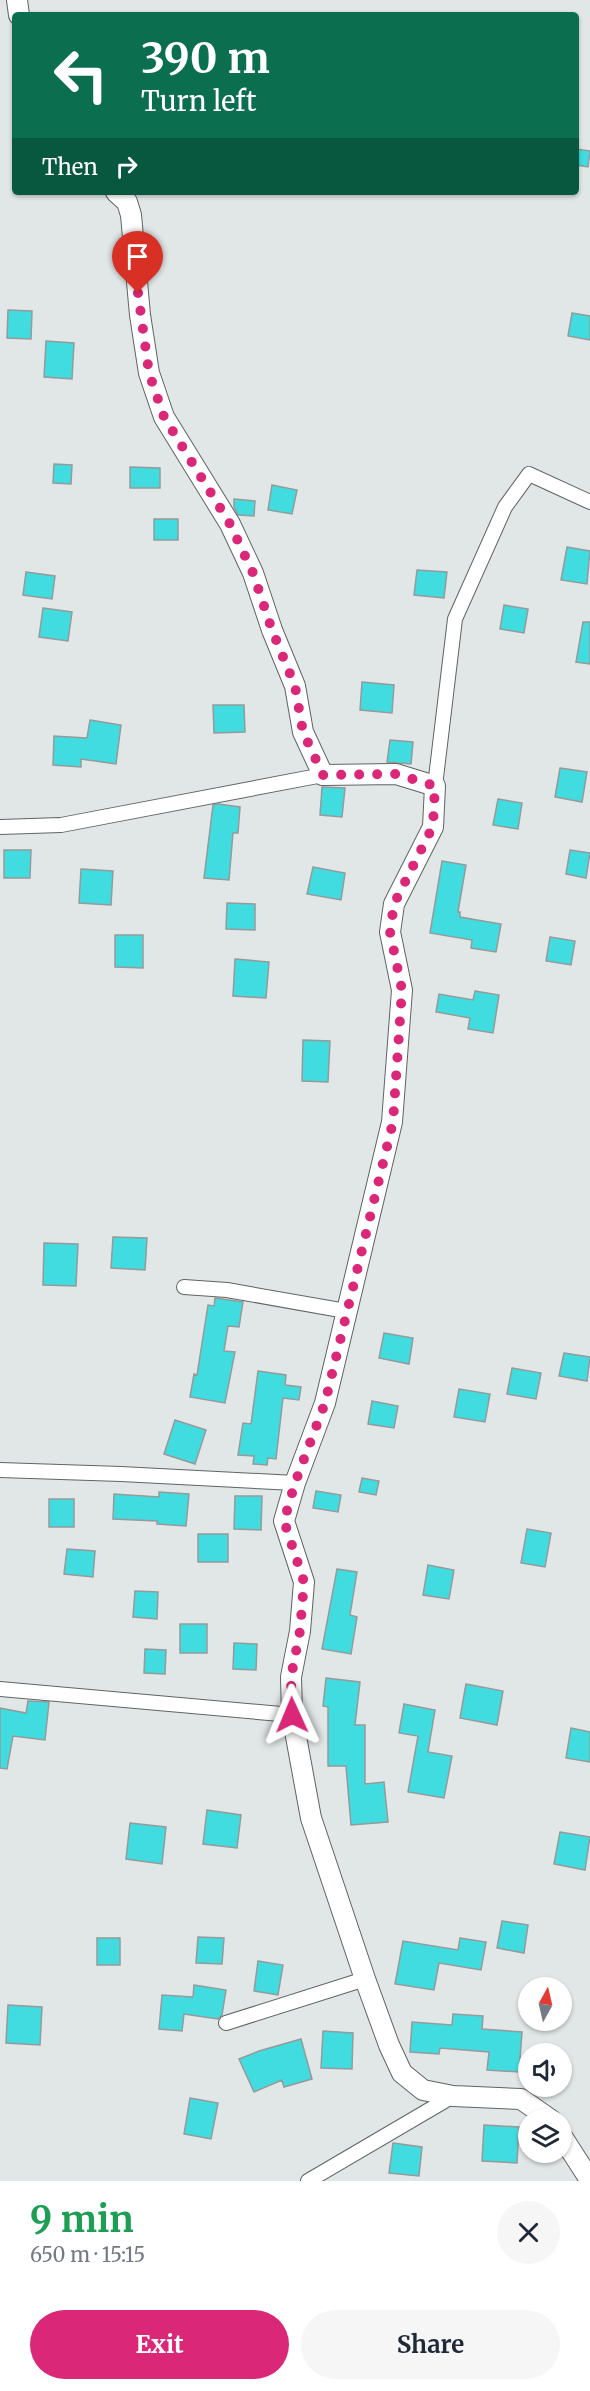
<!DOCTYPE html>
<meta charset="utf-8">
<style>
:root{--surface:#fff;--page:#f6f6f7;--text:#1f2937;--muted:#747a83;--accent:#db2777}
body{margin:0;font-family:Merriweather,serif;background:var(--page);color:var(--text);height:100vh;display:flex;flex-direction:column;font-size:22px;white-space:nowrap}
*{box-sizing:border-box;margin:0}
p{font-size:20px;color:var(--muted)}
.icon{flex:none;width:33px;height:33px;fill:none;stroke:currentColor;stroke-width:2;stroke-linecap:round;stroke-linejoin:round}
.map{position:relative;height:2181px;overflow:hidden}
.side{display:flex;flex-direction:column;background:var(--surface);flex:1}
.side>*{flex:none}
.guide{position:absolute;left:12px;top:12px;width:567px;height:183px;border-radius:6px;box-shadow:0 2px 4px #0004;background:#0b6e4f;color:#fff;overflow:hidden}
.needle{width:39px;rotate:8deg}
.tools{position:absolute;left:518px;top:1977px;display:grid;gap:12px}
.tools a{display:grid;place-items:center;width:54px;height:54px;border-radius:50%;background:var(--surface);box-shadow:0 2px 4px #0004;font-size:30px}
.pin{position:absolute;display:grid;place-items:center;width:51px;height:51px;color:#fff;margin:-62px -26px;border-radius:50% 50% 50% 0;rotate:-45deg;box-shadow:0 0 6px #0007}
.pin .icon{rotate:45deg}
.me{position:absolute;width:66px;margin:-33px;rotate:359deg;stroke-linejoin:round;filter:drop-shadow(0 0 4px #0008)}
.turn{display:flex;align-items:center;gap:21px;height:126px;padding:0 30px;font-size:27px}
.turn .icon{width:78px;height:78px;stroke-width:2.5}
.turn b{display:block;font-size:42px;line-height:51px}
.then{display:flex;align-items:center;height:57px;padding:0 30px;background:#0003;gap:12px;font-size:22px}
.round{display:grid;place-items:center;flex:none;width:63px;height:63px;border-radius:32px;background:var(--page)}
.overview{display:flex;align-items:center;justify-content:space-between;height:102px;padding:0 30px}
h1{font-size:36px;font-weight:700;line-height:45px;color:#1e9e55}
.action{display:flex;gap:12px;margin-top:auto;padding:12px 30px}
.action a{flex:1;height:69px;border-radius:36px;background:var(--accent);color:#fff;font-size:24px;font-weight:700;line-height:69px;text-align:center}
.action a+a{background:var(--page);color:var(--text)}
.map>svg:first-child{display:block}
</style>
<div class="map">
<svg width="590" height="2181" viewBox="0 0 590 2181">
<rect width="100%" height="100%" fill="#e1e7e7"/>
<path fill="#41dcdf" stroke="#959a9a" stroke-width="1.5" d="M 576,149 L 590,151 L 588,167 L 576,165 Z
M 8,310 L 32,311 L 31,339 L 7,338 Z
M 572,313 L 590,316 L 590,340 L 568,336 Z
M 46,341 L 74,343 L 72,379 L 44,377 Z
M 54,464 L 72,465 L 71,484 L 53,483 Z
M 130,467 L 160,468 L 160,488 L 130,488 Z
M 272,485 L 297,490 L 292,514 L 268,510 Z
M 234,499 L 255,501 L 254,516 L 238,515 L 234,507 Z
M 154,519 L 178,519 L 178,540 L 154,540 Z
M 567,547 L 590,551 L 587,584 L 561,580 Z
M 417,570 L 447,572 L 444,598 L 414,595 Z
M 26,572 L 55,576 L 52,599 L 23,595 Z
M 504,605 L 528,609 L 524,633 L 500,629 Z
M 43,608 L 72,612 L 68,641 L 39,637 Z
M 583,622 L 590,622 L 590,664 L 576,662 Z
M 362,682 L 394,685 L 392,713 L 360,710 Z
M 213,705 L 244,705 L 245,732 L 214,733 Z
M 90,720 L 121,725 L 116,764 L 81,759 L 81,767 L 53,765 L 54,736 L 87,738 Z
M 390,740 L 413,742 L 411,764 L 387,762 Z
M 560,768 L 587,772 L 582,802 L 555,797 Z
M 322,787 L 345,788 L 342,817 L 320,815 Z
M 498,799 L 522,803 L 518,829 L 493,825 Z
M 218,804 L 240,807 L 238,833 L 233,833 L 229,880 L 204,878 L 213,805 Z
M 4,850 L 31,850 L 30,878 L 4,878 Z
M 570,850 L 590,853 L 586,878 L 566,874 Z
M 442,861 L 466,865 L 458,912 L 460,912 L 460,917 L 501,924 L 496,952 L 471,948 L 472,940 L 430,933 Z
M 313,867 L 345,873 L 341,900 L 307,894 Z
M 81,869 L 113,871 L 111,905 L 79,903 Z
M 227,903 L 255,904 L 255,930 L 226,929 Z
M 115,935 L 143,935 L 143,968 L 115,967 Z
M 550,937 L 575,941 L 571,965 L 546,961 Z
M 235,959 L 269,962 L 266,998 L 233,996 Z
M 475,991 L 499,995 L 493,1033 L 468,1029 L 470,1018 L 436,1012 L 439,994 L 473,1000 Z
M 303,1040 L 330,1041 L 328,1082 L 302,1081 Z
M 113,1237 L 147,1238 L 145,1270 L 111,1268 Z
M 44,1243 L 78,1244 L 76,1286 L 43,1285 Z
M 215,1298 L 243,1302 L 239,1327 L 228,1326 L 224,1351 L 235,1352 L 225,1403 L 190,1397 L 194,1374 L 197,1375 L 208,1305 L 214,1306 Z
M 384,1333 L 413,1338 L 409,1364 L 379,1358 Z
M 564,1353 L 590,1357 L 587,1381 L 559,1376 Z
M 512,1368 L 541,1373 L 536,1399 L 507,1394 Z
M 258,1371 L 286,1375 L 285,1385 L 301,1387 L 299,1400 L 283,1398 L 276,1459 L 268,1458 L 267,1465 L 253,1464 L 254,1456 L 238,1455 L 243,1423 L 251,1424 Z
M 459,1389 L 490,1394 L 485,1422 L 454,1417 Z
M 372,1401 L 398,1406 L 394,1428 L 368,1424 Z
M 175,1420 L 206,1430 L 195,1464 L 164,1454 Z
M 362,1478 L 379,1481 L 376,1495 L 359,1492 Z
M 316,1491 L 341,1495 L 338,1512 L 313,1508 Z
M 159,1492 L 189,1494 L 186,1526 L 157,1524 L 157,1521 L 113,1519 L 114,1494 L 159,1497 Z
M 235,1496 L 262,1496 L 261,1530 L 234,1529 Z
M 49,1499 L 74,1499 L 74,1527 L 49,1527 Z
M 527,1529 L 551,1533 L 545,1567 L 521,1563 Z
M 198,1534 L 228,1534 L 228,1562 L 198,1562 Z
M 67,1549 L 95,1551 L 93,1577 L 64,1574 Z
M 428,1565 L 454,1570 L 449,1599 L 423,1595 Z
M 337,1569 L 357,1572 L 350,1615 L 357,1617 L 351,1654 L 322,1649 Z
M 135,1591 L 158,1592 L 157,1619 L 133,1617 Z
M 180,1624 L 207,1624 L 207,1653 L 180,1653 Z
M 234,1643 L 257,1644 L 256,1670 L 233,1669 Z
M 145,1649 L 166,1650 L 165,1674 L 144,1673 Z
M 326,1678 L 360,1682 L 355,1725 L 365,1725 L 365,1784 L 384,1782 L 388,1822 L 351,1825 L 346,1766 L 328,1766 L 328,1707 L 323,1706 Z
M 466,1684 L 503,1691 L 497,1725 L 460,1718 Z
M 28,1701 L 49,1702 L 45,1740 L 13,1736 L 7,1769 L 0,1768 L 0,1708 L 26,1713 Z
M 404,1704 L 435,1710 L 428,1752 L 452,1756 L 444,1798 L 408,1792 L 418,1736 L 399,1733 Z
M 571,1728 L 590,1732 L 590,1762 L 566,1758 Z
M 207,1810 L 241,1815 L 237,1848 L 203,1844 Z
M 130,1823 L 166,1827 L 162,1864 L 126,1859 Z
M 560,1832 L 590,1837 L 585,1870 L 554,1864 Z
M 502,1921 L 528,1925 L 524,1953 L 497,1948 Z
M 198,1937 L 224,1938 L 222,1964 L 196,1963 Z
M 97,1938 L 120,1938 L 120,1965 L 97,1965 Z
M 460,1938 L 486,1942 L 481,1970 L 439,1963 L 434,1990 L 395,1984 L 403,1941 L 458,1950 Z
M 258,1961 L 283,1965 L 278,1995 L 254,1991 Z
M 194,1985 L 226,1990 L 222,2015 L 218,2019 L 184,2014 L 182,2031 L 159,2029 L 162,1995 L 193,1997 Z
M 8,2005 L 42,2007 L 40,2045 L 6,2043 Z
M 453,2014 L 483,2016 L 482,2029 L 522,2032 L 519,2072 L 487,2070 L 489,2052 L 440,2048 L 439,2054 L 410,2052 L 412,2022 L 452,2025 Z
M 323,2031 L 353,2033 L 352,2069 L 321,2068 Z
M 301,2039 L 312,2079 L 284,2087 L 282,2080 L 254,2092 L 239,2059 L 259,2051 Z
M 190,2098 L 218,2103 L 211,2139 L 184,2134 Z
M 484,2125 L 519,2127 L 517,2163 L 482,2161 Z
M 393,2143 L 422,2147 L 419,2176 L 389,2173 Z"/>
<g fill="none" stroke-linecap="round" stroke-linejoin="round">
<defs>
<path id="street" d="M 435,786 L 455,619 L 505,507 L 529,474 L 590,502
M 0,827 L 61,825 L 323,775
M 184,1287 L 227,1290 L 346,1311
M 0,1470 L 121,1474 L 295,1483
M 0,1689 L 292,1715
M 226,2023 L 365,1979
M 308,2181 L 453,2096"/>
<path id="secondary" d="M 17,0 L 19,15
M 116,192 L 127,202 L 131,215 L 140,315 L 149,373 L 164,417 L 230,524 L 253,573 L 272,630 L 295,686 L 303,732 L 323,775 L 396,774 L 435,786 L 433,827 L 394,904 L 390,932 L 402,990 L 392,1122 L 325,1403 L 295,1483 L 284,1521 L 304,1582 L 300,1631 L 291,1677 L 292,1715 L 311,1818 L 365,1979 L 389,2045 L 402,2073 L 423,2090 L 453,2096 L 521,2099 L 551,2120
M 561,2135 L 590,2180"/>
</defs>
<use href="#street" stroke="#5e6464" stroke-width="16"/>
<use href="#secondary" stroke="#5e6464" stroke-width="22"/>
<use href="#street" stroke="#fff" stroke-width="14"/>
<use href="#secondary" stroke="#fff" stroke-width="20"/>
</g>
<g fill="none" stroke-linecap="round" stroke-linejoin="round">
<path stroke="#db2777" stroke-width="10" stroke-dasharray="0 18" d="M 138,293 L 149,373 L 164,417 L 230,524 L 253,573 L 272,630 L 295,686 L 303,732 L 323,775 L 396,774 L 435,786 L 433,826 L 394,904 L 390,932 L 402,990 L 393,1122 L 325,1403 L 295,1483 L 284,1521 L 304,1582 L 300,1631 L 291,1677 L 292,1715"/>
</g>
</svg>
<div class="tools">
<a><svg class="needle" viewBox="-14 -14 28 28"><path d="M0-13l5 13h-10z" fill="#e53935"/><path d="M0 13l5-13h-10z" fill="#747a83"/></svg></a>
<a><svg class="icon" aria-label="sound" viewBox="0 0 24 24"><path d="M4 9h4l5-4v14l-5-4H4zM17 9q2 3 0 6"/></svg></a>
<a><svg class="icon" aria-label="layers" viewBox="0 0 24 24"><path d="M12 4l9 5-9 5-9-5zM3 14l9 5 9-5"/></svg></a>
</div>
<div class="pin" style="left:138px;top:293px;background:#d93025"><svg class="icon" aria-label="arrive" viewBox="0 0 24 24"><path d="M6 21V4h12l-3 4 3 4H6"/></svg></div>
<svg class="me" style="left:292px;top:1715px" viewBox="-20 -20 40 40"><path d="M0-17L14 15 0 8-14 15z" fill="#db2777" stroke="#fff" stroke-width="4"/></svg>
<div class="guide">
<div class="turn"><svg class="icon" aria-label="left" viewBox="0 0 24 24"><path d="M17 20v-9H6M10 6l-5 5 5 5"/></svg><div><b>390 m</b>Turn left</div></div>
<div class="then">Then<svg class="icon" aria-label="right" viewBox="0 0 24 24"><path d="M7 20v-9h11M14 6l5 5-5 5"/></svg></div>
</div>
</div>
<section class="side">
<div class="overview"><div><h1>9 min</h1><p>650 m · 15:15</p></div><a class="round"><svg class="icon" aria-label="close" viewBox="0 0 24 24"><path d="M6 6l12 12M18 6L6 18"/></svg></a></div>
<div class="action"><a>Exit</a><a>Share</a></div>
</section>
